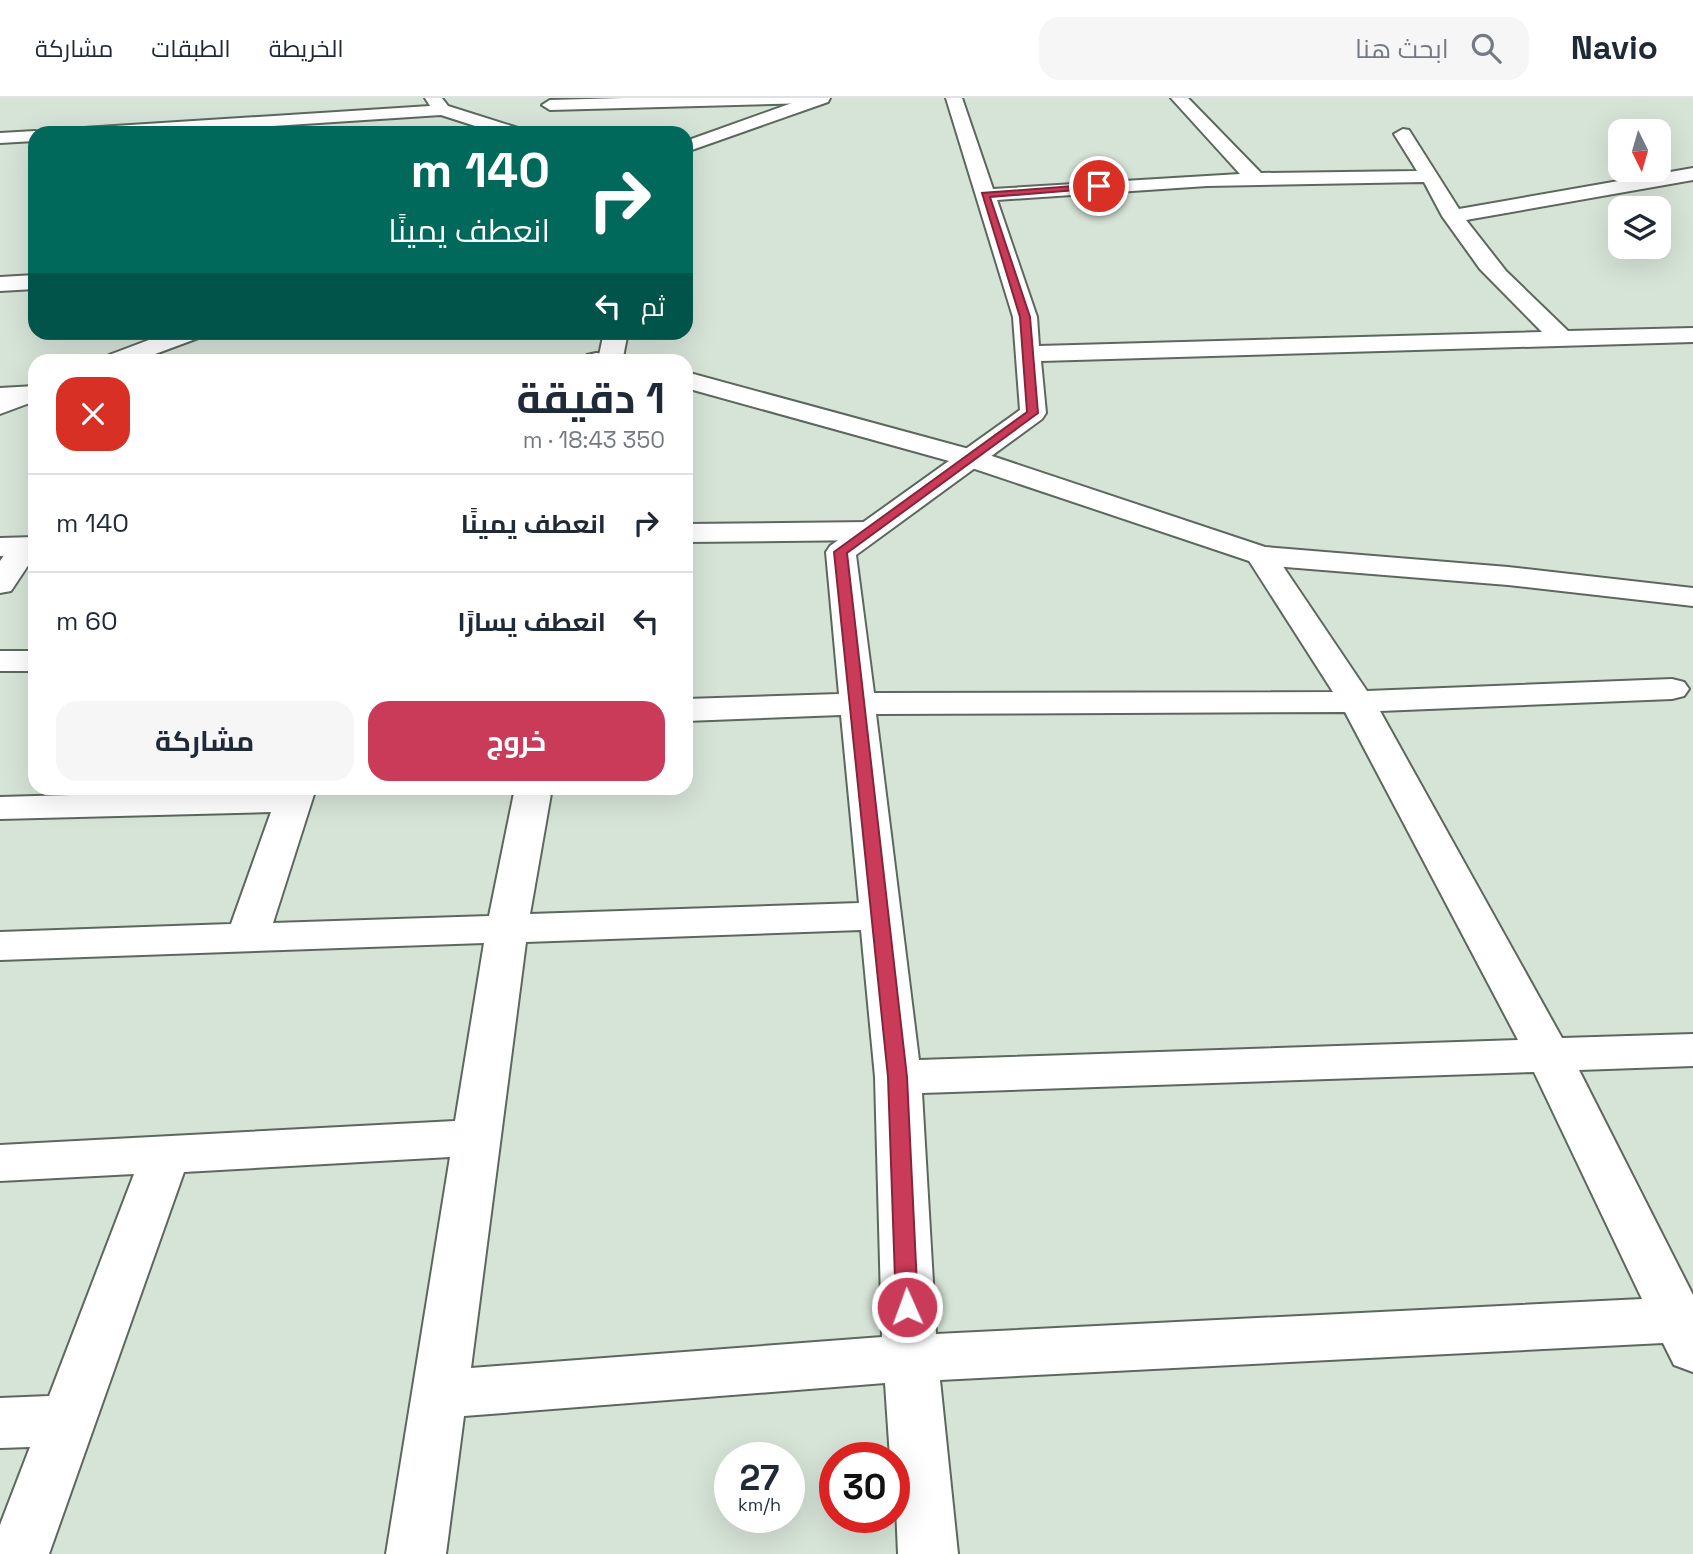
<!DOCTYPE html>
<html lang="ar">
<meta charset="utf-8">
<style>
:root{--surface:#fff;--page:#f6f6f7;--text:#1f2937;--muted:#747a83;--line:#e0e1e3;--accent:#ca3a59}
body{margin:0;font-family:"Space Grotesk",Cairo,sans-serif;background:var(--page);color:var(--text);direction:rtl;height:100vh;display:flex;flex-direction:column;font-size:26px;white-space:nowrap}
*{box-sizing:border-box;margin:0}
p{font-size:23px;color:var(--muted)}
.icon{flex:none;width:38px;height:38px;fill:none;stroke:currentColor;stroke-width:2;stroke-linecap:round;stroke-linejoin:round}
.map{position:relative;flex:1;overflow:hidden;direction:ltr}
.sheet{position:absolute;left:28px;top:256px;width:665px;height:441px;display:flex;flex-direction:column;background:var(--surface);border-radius:21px;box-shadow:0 7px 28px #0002;direction:rtl}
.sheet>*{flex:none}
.hud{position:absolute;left:28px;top:28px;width:665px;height:214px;border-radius:21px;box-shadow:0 7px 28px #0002;direction:rtl;background:#00695c;color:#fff;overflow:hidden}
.needle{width:46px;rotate:175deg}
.fabs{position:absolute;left:1608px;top:21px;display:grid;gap:14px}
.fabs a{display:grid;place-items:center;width:63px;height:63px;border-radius:14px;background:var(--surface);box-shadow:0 7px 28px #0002;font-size:35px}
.speed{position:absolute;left:714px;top:1344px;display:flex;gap:14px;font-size:35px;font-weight:700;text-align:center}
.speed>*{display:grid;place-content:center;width:91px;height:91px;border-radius:50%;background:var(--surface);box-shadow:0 7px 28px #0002;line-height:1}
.speed small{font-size:18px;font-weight:400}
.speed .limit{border:10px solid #d22;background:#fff;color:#111}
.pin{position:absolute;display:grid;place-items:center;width:60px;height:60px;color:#fff;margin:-30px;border:4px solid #fff;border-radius:50%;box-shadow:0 2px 7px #0007}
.me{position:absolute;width:77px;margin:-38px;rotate:358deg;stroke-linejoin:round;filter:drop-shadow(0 0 5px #0008)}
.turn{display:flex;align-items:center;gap:24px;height:147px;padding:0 28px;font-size:32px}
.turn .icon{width:91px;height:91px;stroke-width:2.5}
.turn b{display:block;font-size:49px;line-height:60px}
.then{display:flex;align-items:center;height:66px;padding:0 28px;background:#0003;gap:14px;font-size:26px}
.round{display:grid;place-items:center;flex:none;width:74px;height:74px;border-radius:21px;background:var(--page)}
.overview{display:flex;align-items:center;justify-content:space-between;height:119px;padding:0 28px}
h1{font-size:42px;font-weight:700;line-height:52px}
.primary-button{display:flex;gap:14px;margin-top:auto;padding:14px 28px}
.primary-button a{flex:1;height:80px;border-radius:21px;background:var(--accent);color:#fff;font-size:28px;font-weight:700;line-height:80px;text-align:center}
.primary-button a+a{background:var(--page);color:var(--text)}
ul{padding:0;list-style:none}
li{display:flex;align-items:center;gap:21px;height:98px;padding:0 28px;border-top:2px solid var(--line)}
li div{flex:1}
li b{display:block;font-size:26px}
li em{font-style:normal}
header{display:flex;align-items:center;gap:42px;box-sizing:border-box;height:98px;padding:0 35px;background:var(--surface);border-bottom:2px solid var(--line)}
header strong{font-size:33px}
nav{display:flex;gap:38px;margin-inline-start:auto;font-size:24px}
.search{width:490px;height:63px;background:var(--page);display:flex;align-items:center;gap:18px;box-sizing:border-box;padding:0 24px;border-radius:21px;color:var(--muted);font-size:26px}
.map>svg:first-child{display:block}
</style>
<header>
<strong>Navio</strong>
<div class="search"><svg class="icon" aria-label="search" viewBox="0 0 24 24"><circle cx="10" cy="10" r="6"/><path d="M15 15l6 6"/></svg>ابحث هنا</div>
<nav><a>الخريطة</a><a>الطبقات</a><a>مشاركة</a></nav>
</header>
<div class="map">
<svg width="1693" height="1456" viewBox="0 0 1693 1456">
<rect width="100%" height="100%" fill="#d6e3d7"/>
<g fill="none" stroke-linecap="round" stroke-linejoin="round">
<defs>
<path id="street" d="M 425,0 L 442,0 L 448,8 L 521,31 L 524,35 L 497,35 L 441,17 L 165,35 L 74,35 L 83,30 L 430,8 Z
M 624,0 L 820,0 L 812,5 L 550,12 L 542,7 L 550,2 Z
M 946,0 L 962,0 L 993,91 L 1240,76 L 1171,0 L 1188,0 L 1261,75 L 1417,73 L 1394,36 L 1403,31 L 1409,32 L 1459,111 L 1693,70 L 1693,82 L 1466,122 L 1506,173 L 1568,233 L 1693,230 L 1693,244 L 1041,263 L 1046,315 L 1042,321 L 856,457 L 874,595 L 1333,594 L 1246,458 L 1250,452 L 1261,449 L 1272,452 L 1367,593 L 1672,581 L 1684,584 L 1689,591 L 1684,598 L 1672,601 L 1380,613 L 1562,940 L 1693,936 L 1693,968 L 1579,972 L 1693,1197 L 1693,1274 L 1674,1267 L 1663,1245 L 940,1282 L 958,1456 L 898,1456 L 894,1360 L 890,1360 L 885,1285 L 464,1318 L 446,1456 L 386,1456 L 450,1059 L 184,1074 L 49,1456 L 0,1456 L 0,1427 L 30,1349 L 0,1350 L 0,1300 L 49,1298 L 134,1076 L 0,1083 L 0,1047 L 455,1023 L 484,845 L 0,862 L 0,834 L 231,826 L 271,714 L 0,721 L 0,699 L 316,690 L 273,825 L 489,818 L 515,690 L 552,690 L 530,816 L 859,805 L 841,617 L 686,623 L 686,601 L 839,596 L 826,454 L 830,448 L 1020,312 L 1013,219 ZM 1424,84 L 1442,118 L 1480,171 L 1542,234 L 1039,248 L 1037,219 L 997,102 L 1207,88 ZM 1345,614 L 1518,942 L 919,962 L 876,616 ZM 861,832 L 875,979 L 882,1239 L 471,1270 L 526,844 ZM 1534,974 L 1642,1201 L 936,1236 L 922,995 Z
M 35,33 L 42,35 L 35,35 L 35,43 L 0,45 L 0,35 Z
M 35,177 L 35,191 L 0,193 L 0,179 Z
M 596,255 L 619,257 L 622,262 L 584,262 L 587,257 Z
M 35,288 L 35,304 L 0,306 L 0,290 Z
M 25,440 L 35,442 L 35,457 L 11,493 L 0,495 L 0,463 L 14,443 Z
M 0,553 L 35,553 L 35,573 L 0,573 Z"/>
<path id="secondary" d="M 806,0 L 830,0 L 828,4 L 686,54 L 686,43 Z
M 170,234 L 204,234 L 201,239 L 139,262 L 106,262 L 109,257 Z
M 604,234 L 628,234 L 623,259 L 625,262 L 598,262 Z
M 686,274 L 980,354 L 1265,449 L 1508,469 L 1693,490 L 1693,508 L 1508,487 L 1261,467 L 960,366 L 686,290 Z
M 35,286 L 35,303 L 0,316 L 0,299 Z
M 870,424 L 880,427 L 885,433 L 880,439 L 870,442 L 686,444 L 686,426 Z
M 35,439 L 35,457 L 0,458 L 0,440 Z"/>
</defs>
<use href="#street" stroke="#5c685e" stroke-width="4"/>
<use href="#secondary" stroke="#5c685e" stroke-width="4"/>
<use href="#street" fill="#fff" fill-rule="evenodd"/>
<use href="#secondary" fill="#fff" fill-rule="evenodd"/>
</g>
<path fill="#ca3a59" stroke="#83263a" stroke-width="2" d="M 1099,86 L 1102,90 L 990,99 L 1030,219 L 1038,315 L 847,455 L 907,979 L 918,1209 L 915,1215 L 907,1218 L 900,1215 L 896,1209 L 888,979 L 834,454 L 1027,314 L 1020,219 L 982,95 Z"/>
</svg>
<div class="fabs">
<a><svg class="needle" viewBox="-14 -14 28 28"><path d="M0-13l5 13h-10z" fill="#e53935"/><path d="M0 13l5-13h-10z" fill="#747a83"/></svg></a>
<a><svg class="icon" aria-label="layers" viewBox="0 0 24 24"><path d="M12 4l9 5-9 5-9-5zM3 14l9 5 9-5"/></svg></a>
</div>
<div class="speed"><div>27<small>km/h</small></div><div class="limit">30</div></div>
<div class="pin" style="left:1099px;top:88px;background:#d93025"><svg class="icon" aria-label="arrive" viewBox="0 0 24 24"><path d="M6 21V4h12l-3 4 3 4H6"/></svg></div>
<svg class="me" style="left:907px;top:1209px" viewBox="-20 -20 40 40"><circle r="17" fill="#ca3a59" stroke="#fff" stroke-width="3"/><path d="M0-11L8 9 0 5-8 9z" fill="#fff"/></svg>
<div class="hud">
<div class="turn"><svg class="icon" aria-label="right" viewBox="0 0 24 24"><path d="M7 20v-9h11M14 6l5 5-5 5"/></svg><div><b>140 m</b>انعطف يمينًا</div></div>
<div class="then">ثم<svg class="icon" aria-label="left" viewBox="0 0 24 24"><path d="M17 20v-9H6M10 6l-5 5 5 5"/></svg></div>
</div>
<section class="sheet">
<div class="overview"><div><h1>1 دقيقة</h1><p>350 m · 18:43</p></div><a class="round" style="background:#d93025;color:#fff"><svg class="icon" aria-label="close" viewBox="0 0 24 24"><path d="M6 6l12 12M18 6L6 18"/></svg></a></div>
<ul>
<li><svg class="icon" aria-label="right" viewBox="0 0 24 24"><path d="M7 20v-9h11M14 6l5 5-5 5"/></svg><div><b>انعطف يمينًا</b></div><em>140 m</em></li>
<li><svg class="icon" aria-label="left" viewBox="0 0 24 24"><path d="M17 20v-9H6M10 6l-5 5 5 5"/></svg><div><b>انعطف يسارًا</b></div><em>60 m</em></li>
</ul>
<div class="primary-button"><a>خروج</a><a>مشاركة</a></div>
</section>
</div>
